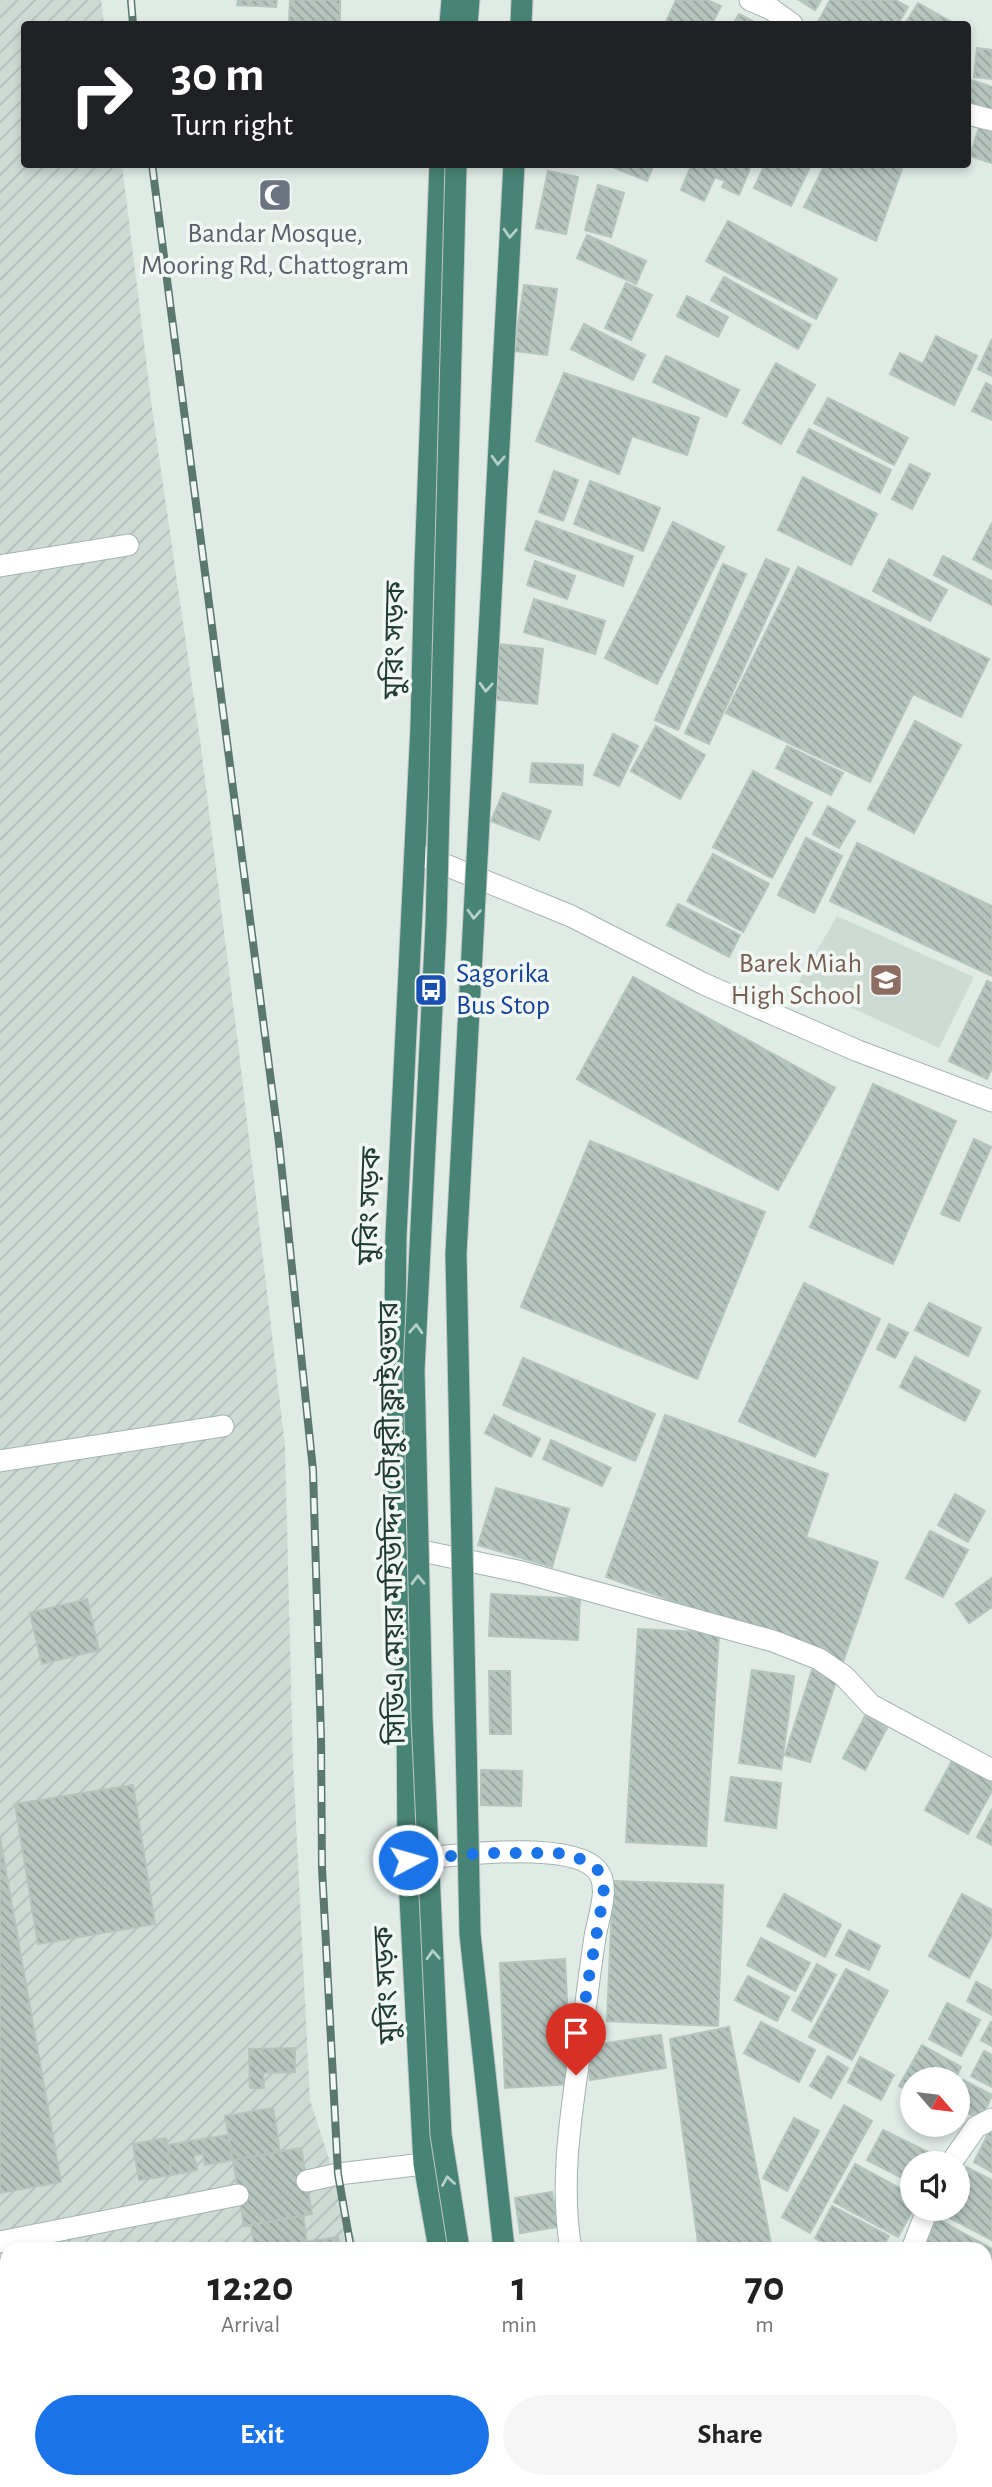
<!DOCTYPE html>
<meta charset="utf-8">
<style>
:root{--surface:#fff;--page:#f6f6f6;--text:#222;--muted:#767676;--accent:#1a73e8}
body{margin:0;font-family:"Alegreya Sans","Noto Sans Bengali",sans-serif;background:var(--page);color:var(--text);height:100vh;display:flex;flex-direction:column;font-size:26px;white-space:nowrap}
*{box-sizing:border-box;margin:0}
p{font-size:23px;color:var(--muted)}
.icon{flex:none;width:38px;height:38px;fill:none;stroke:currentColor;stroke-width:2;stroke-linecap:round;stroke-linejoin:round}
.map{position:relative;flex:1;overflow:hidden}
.sheet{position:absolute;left:0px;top:2242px;width:992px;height:247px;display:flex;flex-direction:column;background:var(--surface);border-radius:21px 21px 0 0;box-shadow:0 4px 10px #0003}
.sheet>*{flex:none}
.hud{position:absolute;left:21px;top:21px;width:950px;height:147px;border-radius:7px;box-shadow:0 4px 10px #0003;background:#202124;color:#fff;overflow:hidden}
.needle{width:46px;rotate:118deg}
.controls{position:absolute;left:900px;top:2067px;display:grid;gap:14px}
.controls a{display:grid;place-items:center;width:70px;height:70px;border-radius:50%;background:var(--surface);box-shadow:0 4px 10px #0003;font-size:35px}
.pin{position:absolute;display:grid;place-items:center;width:60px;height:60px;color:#fff;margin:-72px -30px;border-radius:50% 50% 50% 0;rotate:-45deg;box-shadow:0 0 7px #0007}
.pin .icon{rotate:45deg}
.me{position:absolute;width:77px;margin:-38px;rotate:84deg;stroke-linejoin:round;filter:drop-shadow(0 0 5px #0008)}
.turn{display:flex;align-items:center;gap:24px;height:147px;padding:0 35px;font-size:32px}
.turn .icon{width:91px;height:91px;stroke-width:2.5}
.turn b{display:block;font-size:49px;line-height:60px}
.eta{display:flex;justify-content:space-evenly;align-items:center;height:119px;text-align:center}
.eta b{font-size:42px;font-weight:600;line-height:49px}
.cta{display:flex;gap:14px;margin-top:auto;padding:14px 35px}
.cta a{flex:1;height:80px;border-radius:42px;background:var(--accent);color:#fff;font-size:28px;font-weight:600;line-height:80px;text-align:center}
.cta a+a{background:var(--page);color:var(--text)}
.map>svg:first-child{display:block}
</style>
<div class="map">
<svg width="992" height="2487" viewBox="0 0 992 2487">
<defs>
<pattern id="industrial-furrows" width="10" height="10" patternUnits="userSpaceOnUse" patternTransform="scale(1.75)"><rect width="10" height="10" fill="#cedbd5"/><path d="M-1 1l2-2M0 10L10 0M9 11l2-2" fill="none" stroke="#b1bdb7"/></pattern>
<pattern id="building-back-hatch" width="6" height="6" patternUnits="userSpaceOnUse" patternTransform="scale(1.75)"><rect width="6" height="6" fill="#b6c6bf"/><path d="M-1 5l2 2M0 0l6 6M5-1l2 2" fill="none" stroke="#94a29c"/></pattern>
</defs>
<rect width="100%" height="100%" fill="#e0ebe6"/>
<path fill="#cedbd5" d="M 837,916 L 974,977 L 939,1048 L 798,983 Z"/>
<path fill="url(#industrial-furrows)" d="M 0,0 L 101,0 L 104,24 L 24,24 L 24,164 L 122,165 L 152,408 L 201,747 L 238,1044 L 285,1446 L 293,1763 L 310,2100 L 358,2249 L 7,2249 L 7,2482 L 411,2482 L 412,2487 L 0,2487 Z"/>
<path fill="url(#building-back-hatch)" stroke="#b3c5bd" stroke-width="2" d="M 238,0 L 277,0 L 276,7 L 237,5 Z
M 290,0 L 340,0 L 340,22 L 289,21 Z
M 676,0 L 707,0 L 721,6 L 712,24 L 665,24 Z
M 799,0 L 821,0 L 815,10 Z
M 830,0 L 895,0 L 908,7 L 898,24 L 817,24 Z
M 918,3 L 955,24 L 905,24 Z
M 739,14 L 758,24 L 733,24 Z
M 977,48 L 992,50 L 992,79 L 974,77 Z
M 968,79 L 992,87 L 992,110 L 968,102 Z
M 979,127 L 992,131 L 992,163 L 970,156 Z
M 605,164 L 654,164 L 647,181 Z
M 692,164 L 752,164 L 739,195 L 722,187 L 725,181 L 715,177 L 704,201 L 681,190 Z
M 765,164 L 805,164 L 810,167 L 791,206 L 754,188 Z
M 825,164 L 890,164 L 902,169 L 876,241 L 804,207 Z
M 548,171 L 578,177 L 566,234 L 536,228 Z
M 598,185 L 624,193 L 611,237 L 585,230 Z
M 728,221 L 837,279 L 816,319 L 706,261 Z
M 587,235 L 646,261 L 636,284 L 577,258 Z
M 724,277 L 811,325 L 798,349 L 711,300 Z
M 626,283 L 652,295 L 631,340 L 605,328 Z
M 524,285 L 557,289 L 547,355 L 514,351 Z
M 687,296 L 728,317 L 718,337 L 677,316 Z
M 584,324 L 645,355 L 633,380 L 571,349 Z
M 936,336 L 977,356 L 954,405 L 890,374 L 900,353 L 923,364 Z
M 992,339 L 992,376 L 978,369 Z
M 666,356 L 739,390 L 726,417 L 653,382 Z
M 776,363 L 815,385 L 781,444 L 743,423 Z
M 564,373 L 699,418 L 687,455 L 632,436 L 619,474 L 536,441 Z
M 986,383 L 992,386 L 992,420 L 972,411 Z
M 828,398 L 908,438 L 894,465 L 814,423 Z
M 809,429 L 891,470 L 880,493 L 797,452 Z
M 910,464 L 930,474 L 912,509 L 892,499 Z
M 554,471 L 578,480 L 563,521 L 539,512 Z
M 803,477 L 877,514 L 851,565 L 778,530 Z
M 590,481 L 660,508 L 643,551 L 574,524 Z
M 536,521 L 633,556 L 623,586 L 525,550 Z
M 673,522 L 724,547 L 657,684 L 605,658 Z
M 992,523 L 992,569 L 973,559 Z
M 943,556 L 992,581 L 992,605 L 934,575 Z
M 766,559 L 789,569 L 709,744 L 685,733 Z
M 889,559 L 947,590 L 930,621 L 873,591 Z
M 535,561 L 575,576 L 567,599 L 527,585 Z
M 723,564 L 746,574 L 678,730 L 655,720 Z
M 798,567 L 989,659 L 961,717 L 913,694 L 870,782 L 726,713 Z
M 534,599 L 605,621 L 595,654 L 524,632 Z
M 499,644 L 543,649 L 537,704 L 493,699 Z
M 915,721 L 961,745 L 914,833 L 868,809 Z
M 656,726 L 705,755 L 680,799 L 631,771 Z
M 613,734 L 638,746 L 619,786 L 594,775 Z
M 787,746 L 843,773 L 831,795 L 776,768 Z
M 532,763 L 583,765 L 582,785 L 530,782 Z
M 753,771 L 812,803 L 772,878 L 713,847 Z
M 503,793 L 551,811 L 539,840 L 491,821 Z
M 828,806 L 855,821 L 839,848 L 813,834 Z
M 806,838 L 842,856 L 814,913 L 778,895 Z
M 857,843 L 992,906 L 992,976 L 830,901 Z
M 713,854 L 769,884 L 743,932 L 687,901 Z
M 678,904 L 740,935 L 729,957 L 667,925 Z
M 633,977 L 835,1088 L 778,1190 L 577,1079 Z
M 987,981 L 992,983 L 992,1068 L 987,1079 L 949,1061 Z
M 873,1084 L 956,1121 L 893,1264 L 810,1227 Z
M 974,1139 L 991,1147 L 959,1221 L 941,1214 Z
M 590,1141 L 765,1212 L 697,1379 L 521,1307 Z
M 804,1283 L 880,1319 L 815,1457 L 739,1421 Z
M 929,1303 L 981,1328 L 968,1356 L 915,1330 Z
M 889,1324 L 908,1333 L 895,1358 L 877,1349 Z
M 915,1357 L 980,1391 L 965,1421 L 900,1387 Z
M 523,1358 L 655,1414 L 635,1461 L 503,1405 Z
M 494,1415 L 540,1439 L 531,1457 L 485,1433 Z
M 665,1415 L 828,1474 L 806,1537 L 878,1562 L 843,1662 L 606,1577 Z
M 551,1440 L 611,1468 L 602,1486 L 543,1459 Z
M 496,1488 L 569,1509 L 552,1567 L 478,1545 Z
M 955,1494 L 985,1511 L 968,1542 L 938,1525 Z
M 930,1531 L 968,1550 L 943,1597 L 906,1578 Z
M 992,1578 L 992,1607 L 969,1623 L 956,1604 Z
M 491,1594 L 580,1599 L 578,1640 L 489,1636 Z
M 87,1599 L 99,1650 L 42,1664 L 30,1613 Z
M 638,1629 L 719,1633 L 706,1846 L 626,1842 Z
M 752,1670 L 794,1676 L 781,1769 L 739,1763 Z
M 812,1670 L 837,1678 L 810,1762 L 785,1755 Z
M 489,1671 L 510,1671 L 511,1734 L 490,1734 Z
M 865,1716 L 887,1728 L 865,1770 L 843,1758 Z
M 952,1761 L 992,1782 L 992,1791 L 968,1834 L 925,1810 Z
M 481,1770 L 522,1771 L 521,1806 L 481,1805 Z
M 731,1777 L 781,1783 L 776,1828 L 725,1821 Z
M 133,1785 L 155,1924 L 38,1944 L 15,1804 Z
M 992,1809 L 992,1845 L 977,1837 Z
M 0,1838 L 61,2182 L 0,2193 Z
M 613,1881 L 723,1885 L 718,2026 L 607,2021 Z
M 784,1894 L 841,1925 L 825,1957 L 767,1926 Z
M 962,1894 L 992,1910 L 992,1935 L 969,1978 L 929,1956 Z
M 849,1930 L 880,1946 L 869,1970 L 836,1955 Z
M 761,1938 L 810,1963 L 795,1991 L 747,1965 Z
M 565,1959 L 571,2084 L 505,2088 L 500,1963 Z
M 817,1964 L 836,1975 L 811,2021 L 792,2010 Z
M 846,1969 L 888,1991 L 852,2060 L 809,2037 Z
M 748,1976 L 789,1997 L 777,2021 L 735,2000 Z
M 976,1982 L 992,1990 L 992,2015 L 967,2001 Z
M 947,2003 L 980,2020 L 961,2056 L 929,2039 Z
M 761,2022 L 815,2050 L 799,2082 L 744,2053 Z
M 991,2022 L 992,2022 L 992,2046 L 981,2040 Z
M 729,2027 L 772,2249 L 699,2249 L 670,2039 Z
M 661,2035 L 666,2068 L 590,2080 L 586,2046 Z
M 922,2045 L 961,2067 L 955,2079 L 912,2079 L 912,2093 L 899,2086 Z
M 295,2048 L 295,2072 L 263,2073 L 264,2088 L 250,2088 L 249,2049 Z
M 984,2051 L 992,2055 L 992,2087 L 971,2076 Z
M 828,2056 L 848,2068 L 831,2098 L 810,2086 Z
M 860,2057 L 894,2075 L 881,2100 L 848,2082 Z
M 963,2080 L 992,2095 L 981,2120 L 957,2107 L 957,2090 Z
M 844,2105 L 872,2121 L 810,2233 L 782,2217 Z
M 273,2108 L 280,2152 L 233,2160 L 225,2116 Z
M 794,2118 L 819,2131 L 787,2191 L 763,2178 Z
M 991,2128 L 992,2129 L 992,2172 L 974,2162 Z
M 883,2130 L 940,2158 L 937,2163 L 912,2163 L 912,2183 L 867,2160 Z
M 228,2135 L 233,2160 L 205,2165 L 203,2154 L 194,2155 L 197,2170 L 172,2175 L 167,2145 Z
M 166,2138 L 172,2175 L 139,2180 L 133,2144 Z
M 301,2148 L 312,2214 L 244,2226 L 233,2160 Z
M 855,2164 L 912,2195 L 914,2208 L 898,2237 L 834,2202 Z
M 966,2167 L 992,2180 L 992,2240 L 942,2214 L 945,2208 L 957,2208 L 957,2185 Z
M 552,2192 L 558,2227 L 520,2233 L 515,2198 Z
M 832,2206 L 889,2236 L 882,2249 L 834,2249 L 815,2238 Z
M 303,2216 L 307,2242 L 338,2237 L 340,2249 L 255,2249 L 251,2225 Z
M 938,2219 L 992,2249 L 992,2274 L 985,2286 L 985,2249 L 922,2249 Z
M 992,2298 L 992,2331 L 985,2328 L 985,2312 Z
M 985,2362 L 992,2366 L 992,2429 L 985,2426 Z
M 985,2462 L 992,2466 L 992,2487 L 968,2487 L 971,2482 L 985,2482 Z
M 222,2482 L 259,2482 L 261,2487 L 224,2487 Z
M 575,2482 L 623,2482 L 606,2487 L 576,2487 Z
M 670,2482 L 709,2482 L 708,2487 L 669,2487 Z"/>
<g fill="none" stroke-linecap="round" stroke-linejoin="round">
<defs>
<path id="service" d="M 0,566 L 128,545
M 0,1461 L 223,1426
M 307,2181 L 338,2174 L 424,2164
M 0,2242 L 238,2195"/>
<path id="minor" d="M 750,0 L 771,9 L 792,24
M 968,114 L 992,120
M 416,853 L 571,916 L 704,984 L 858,1051 L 992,1101
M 403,1547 L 522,1572 L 773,1641 L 819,1659 L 844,1676 L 871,1705 L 992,1770
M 410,1860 C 449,1856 570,1839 597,1870 C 611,1886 598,1918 595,1937 C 589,1977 584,2018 579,2058 C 570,2120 560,2187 571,2249
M 951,2163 L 976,2127 L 992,2119
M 912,2249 L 928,2208
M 646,2482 L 648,2487
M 725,2487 L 726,2482"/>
<path id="trunk" d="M 450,24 L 452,0
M 467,24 L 469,0
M 521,24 L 522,0
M 439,2249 L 424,2164 L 408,1860 L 407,1695 L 394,1410 L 396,1236 L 421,727 L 425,567 L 440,164
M 488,2482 L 490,2487
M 541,2482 L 542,2487"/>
</defs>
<use href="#service" stroke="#a3b3ad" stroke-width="23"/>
<use href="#minor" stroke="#a3b3ad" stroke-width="23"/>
<use href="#trunk" stroke="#c1c8c6" stroke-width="23"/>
<use href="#service" stroke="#fff" stroke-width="21"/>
<use href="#minor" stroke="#fff" stroke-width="21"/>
<use href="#trunk" stroke="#488475" stroke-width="21"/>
<defs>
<path id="rail" d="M 131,0 L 133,24
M 152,164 L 279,1143 L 313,1470 L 321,1738 L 322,1868 L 338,2174 L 351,2249
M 389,2482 L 389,2487"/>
</defs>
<use href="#rail" stroke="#5b786f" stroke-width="8"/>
<use href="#rail" stroke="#f1f8f4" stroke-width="5" stroke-dasharray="16" stroke-linecap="butt"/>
<defs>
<path id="trunk-bridge" d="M 456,164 L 436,925 L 414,1370 L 422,1718 L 441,2135 L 459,2249
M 504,2249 L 470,1934 L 456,1254 L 514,164"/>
</defs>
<use href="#trunk-bridge" stroke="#c1c8c6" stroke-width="23" stroke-linecap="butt"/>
<use href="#trunk-bridge" stroke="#488475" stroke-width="21"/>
</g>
<defs><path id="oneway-chevron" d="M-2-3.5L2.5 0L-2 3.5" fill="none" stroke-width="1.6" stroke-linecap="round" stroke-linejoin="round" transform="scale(1.75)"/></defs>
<g stroke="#b6cfc8">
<use href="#oneway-chevron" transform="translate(510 233) rotate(93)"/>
<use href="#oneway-chevron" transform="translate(498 460) rotate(93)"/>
<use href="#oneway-chevron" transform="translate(486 687) rotate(93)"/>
<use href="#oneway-chevron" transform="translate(474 914) rotate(93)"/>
<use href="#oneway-chevron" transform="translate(416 1329) rotate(-87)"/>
<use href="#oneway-chevron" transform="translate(418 1580) rotate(-91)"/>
<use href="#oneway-chevron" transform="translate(433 1955) rotate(-93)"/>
<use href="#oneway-chevron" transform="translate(448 2181) rotate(-99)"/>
</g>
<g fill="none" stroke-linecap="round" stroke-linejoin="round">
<path stroke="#1a73e8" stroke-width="12" stroke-dasharray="0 21.6" d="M 408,1860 L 483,1853 L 558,1853 L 585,1860 L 599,1871 L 604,1892 L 587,1988 L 576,2075"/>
</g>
<defs>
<symbol id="mosque-square" viewBox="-11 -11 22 22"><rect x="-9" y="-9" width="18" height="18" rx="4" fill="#6b7280" stroke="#f1f8f4"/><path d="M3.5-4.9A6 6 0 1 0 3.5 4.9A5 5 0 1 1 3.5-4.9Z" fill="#fff"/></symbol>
<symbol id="school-square" viewBox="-11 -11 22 22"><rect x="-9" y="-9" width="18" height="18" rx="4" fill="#8d6e63" stroke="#f1f8f4"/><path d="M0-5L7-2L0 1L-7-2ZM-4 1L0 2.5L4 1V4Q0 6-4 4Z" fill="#fff"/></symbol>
<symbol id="bus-square" viewBox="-11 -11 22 22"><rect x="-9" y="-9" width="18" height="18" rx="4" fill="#1a4fb4" stroke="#f1f8f4"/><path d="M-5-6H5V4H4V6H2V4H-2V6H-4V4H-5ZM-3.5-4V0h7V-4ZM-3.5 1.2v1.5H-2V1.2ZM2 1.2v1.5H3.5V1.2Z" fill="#fff"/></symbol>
</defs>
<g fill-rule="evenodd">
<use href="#mosque-square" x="256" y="176" width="38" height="38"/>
<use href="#school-square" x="867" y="961" width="38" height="38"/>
<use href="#bus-square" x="412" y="971" width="38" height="38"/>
</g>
<g text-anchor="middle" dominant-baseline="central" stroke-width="7" stroke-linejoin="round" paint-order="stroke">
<g font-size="28" fill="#5b616d" stroke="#f1f8f4">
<text x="275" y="234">Bandar Mosque,<tspan x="275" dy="32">Mooring Rd, Chattogram</tspan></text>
</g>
<g font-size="28" fill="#213c34" stroke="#f1f8f4">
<text transform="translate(395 640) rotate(-89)">মুরিং সড়ক</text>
<text transform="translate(370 1206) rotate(-88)">মুরিং সড়ক</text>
<text transform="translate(393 1523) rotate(-91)">সিডিএ মেয়র মহিউদ্দিন চৌধুরী ফ্লাইওভার</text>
<text transform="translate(387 1985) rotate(-93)">মুরিং সড়ক</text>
</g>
<g font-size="28" fill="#785e54" stroke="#f1f8f4" text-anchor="end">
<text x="862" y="964">Barek Miah<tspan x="862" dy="32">High School</tspan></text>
</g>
<g font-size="28" fill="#164399" stroke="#f1f8f4" text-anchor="start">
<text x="456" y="974">Sagorika<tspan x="456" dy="32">Bus Stop</tspan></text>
</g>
</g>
</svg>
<div class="controls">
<a><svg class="needle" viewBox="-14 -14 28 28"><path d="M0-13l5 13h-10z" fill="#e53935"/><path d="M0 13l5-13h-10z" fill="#767676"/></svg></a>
<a><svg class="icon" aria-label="sound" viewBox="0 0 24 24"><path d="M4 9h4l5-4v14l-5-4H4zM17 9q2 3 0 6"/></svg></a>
</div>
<div class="pin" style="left:576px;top:2075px;background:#d93025"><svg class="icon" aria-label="arrive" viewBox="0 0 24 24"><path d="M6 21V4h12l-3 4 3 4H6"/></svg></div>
<svg class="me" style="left:408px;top:1860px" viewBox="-20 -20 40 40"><circle r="17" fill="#1a73e8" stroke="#fff" stroke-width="3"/><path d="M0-11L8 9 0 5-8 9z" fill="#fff"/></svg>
<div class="hud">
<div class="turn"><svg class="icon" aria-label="right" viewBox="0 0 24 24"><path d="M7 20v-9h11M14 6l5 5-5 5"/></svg><div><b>30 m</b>Turn right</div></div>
</div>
<section class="sheet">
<div class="eta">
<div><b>12:20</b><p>Arrival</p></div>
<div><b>1</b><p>min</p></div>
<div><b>70</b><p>m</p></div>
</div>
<div class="cta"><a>Exit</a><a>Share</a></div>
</section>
</div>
